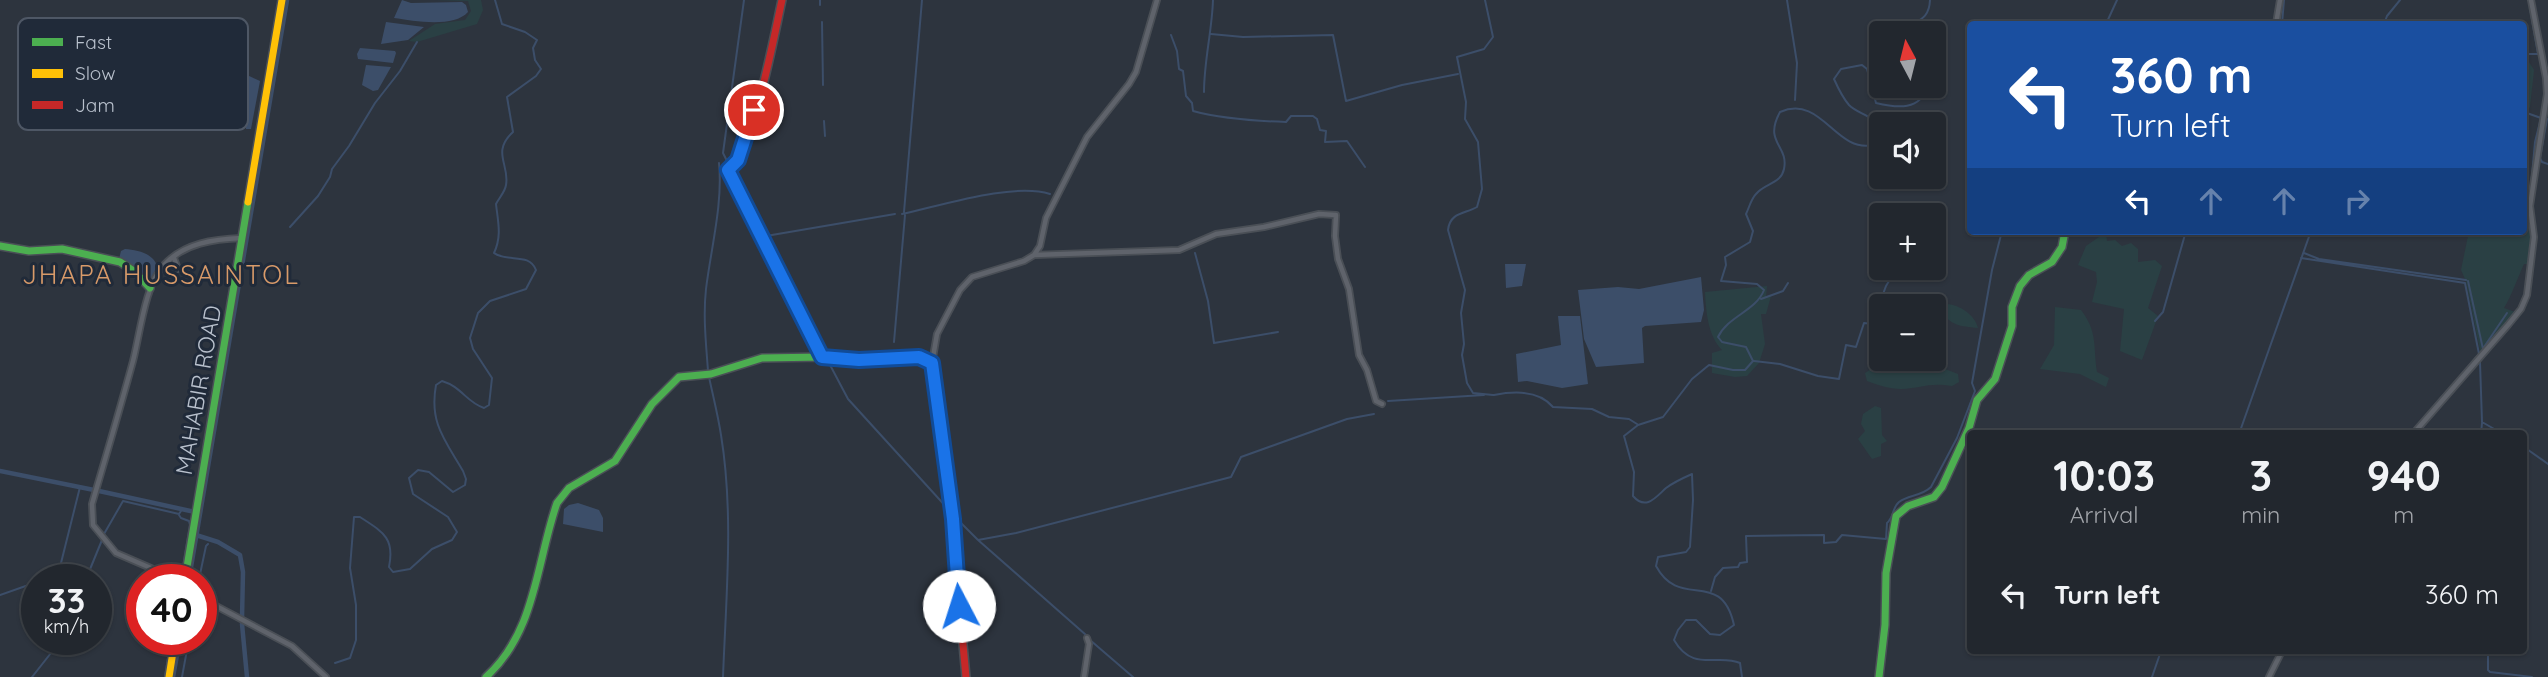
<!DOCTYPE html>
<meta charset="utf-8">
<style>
:root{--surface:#22272e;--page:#2a2f36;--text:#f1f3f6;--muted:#a2a5aa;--line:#3f444a}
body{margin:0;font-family:Quicksand,sans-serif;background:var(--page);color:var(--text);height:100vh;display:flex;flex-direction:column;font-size:26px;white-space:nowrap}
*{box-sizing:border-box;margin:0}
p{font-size:23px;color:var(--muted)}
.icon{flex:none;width:38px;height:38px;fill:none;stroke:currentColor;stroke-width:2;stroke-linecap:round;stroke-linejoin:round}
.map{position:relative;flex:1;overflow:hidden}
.side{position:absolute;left:1967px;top:430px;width:560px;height:224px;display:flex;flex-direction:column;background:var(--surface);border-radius:7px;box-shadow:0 2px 5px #0004,0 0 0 2px var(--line)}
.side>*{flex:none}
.banner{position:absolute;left:1967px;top:21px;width:560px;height:214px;border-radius:7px;box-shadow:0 2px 5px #0004,0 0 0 2px var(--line);background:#1a4fa0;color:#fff;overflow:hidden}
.needle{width:46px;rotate:353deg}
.fabs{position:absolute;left:1869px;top:21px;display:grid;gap:14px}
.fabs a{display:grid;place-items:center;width:77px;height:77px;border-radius:7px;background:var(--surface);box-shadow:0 2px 5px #0004,0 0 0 2px var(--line);font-size:35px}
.speed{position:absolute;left:21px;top:564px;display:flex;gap:14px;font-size:35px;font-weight:700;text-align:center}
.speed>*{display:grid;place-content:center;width:91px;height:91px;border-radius:50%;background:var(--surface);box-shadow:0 2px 5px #0004,0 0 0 2px var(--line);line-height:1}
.speed small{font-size:18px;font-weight:400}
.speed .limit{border:10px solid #d22;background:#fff;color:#111}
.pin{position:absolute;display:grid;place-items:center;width:60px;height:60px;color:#fff;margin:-30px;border:4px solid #fff;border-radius:50%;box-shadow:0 2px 7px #0007}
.me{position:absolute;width:77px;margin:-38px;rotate:355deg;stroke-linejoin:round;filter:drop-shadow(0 0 5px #0008)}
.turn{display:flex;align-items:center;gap:24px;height:147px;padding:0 28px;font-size:32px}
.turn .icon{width:91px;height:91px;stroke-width:2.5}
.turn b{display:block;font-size:49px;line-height:60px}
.lanes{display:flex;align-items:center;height:66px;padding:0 28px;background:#0003;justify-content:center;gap:35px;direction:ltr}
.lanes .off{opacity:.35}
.eta{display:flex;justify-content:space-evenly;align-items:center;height:119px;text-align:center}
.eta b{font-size:42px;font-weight:700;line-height:49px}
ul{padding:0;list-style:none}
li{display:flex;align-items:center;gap:21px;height:91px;padding:0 28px}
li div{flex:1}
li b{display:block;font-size:26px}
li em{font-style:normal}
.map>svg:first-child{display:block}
</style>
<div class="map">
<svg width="2548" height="677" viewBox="0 0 2548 677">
<rect width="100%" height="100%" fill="#2d343e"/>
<path fill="#2a4044" d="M 434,0 L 481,0 L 483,10 L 477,24 L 417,42 L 409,41 L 435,24 L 465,20 L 471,11 L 468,1 Z
M 2525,60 L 2529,62 L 2534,70 L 2530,107 L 2525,112 Z
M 2524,211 L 2531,211 L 2532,264 L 2524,264 C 2517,279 2512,295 2504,308 L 2515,312 L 2519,307 L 2521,309 L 2481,355 L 2466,281 L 2461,270 L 2469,231 L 2524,231 Z
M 2106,232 L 2107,241 L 2115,240 L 2122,246 L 2131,243 L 2138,249 L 2138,262 L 2155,260 L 2162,266 L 2148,308 L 2158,316 L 2142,360 L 2120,351 L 2124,309 L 2092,302 L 2097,282 L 2096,272 L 2078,265 L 2086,246 Z
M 1767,286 L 1766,297 L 1771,296 L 1766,314 L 1761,314 L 1765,344 L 1759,363 L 1747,376 L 1735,377 L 1712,373 L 1712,353 L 1722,350 C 1708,336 1706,312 1705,292 Z
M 1947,304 C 1960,305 1975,315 1978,328 C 1960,326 1950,326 1941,310 Z
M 2055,307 L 2081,310 C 2098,332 2093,346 2097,372 L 2109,378 L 2106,387 L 2080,374 L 2040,369 L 2054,345 Z
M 1881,350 L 1881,359 L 1900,359 L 1908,368 L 1921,366 L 1917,359 L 1926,359 L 1926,366 L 1937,372 L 1945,369 L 1958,374 L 1959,382 L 1952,386 C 1930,382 1921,388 1901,389 C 1889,389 1878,385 1867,381 L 1865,373 L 1874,367 L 1877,351 Z
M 1875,406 L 1881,408 L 1882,435 L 1887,441 L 1881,444 L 1881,456 L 1872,459 L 1858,439 L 1865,431 L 1861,424 L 1863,414 Z"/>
<path fill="#3c4e69" d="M 402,0 L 411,3 L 462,2 L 466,5 L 468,12 C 454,28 414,21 394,18 Z
M 386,22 L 424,27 L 408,40 L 381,44 Z
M 360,48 L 395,51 L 396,53 L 393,63 L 358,59 L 357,54 Z
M 366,65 L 391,67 L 378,90 L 373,91 L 362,85 Z
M 245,74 L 260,81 L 251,129 L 246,129 L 246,126 L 241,128 L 236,127 Z
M 738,90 L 747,90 L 749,95 L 742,127 L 732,125 Z
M 125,249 C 137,250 153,253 157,266 L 150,281 L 126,261 L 119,259 L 121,251 Z
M 1505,264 L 1526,264 L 1522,286 L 1506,288 Z
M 1701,277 L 1704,310 L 1701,322 L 1645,326 L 1642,328 L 1644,363 L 1596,367 L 1584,339 L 1578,290 L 1618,287 L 1639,289 Z
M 1558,316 L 1580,316 L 1588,384 L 1562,388 L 1527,381 L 1518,382 L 1516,354 L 1561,345 Z
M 578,503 L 599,510 L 603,518 L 603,532 L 563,524 L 564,509 L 569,505 Z"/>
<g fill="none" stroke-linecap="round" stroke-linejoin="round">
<path stroke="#3c4e69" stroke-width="2" d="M 820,0 L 820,5
M 1485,0 L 1493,37 L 1484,49 L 1457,57 L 1466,102 L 1465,119 L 1478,142 L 1482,189 L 1477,207 C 1465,214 1450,212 1448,230 L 1465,290 L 1461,313 L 1464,344 L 1462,355 L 1467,383 L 1473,393 L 1493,395
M 1787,0 L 1797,63 L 1795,100
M 822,22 L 823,85
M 2106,24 L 2117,0
M 2282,24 L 2284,0
M 2384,24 L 2387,16 L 2400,0
M 1901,33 C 1914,19 1929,23 1930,0
M 1211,34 L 1243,37 L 1333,35 L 1346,101 L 1402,85 L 1458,74
M 1171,35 L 1177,51 L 1179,69 L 1183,71 L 1186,96 L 1192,103 L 1193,111 C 1223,119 1255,121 1286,122 L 1291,116 L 1313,116 L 1317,119 L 1320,130 L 1326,131 L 1325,142 L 1347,141 L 1365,167
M 2524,59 L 2525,54 L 2538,54 L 2530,8
M 1204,92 C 1204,61 1212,31 1213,0
M 2524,112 L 2541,118 L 2535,142 L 2531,186
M 2547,119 L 2540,158 L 2542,162 L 2548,164
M 824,121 L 825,136
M 729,165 L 723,153 L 744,0
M 732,172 L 778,261
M 904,212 L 922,0
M 902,214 C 940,206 1013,182 1050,194
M 290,227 L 318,196 L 330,177 L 332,169 L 349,146 L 375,103 L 400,71 L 417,42
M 766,236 L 895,214
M 1195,253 L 1208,301 L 1214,343 L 1278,332
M 2304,253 L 2319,259 L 2466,280
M 2301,258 L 2465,283 L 2479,354 L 2459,378
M 2468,281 L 2483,349
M 1761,299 L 1783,291 L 1788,283
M 2155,321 L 2163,312 L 2186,231
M 894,342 L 905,215
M 2484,347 L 2507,313
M 1754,361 L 1780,364 L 1818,376 L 1839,379 L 1846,345 L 1856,347 L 1864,323 L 1872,324 L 1886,286 L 1895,271 L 1901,268 L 1921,273 L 1922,268
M 2480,362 L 2482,422 L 2503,434
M 829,363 L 848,399 L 949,510
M 708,371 C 706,343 703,316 706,289 C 711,248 723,204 719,163
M 709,377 C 713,396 718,415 721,435 C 734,514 726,597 723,677
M 1494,395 C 1514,391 1539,390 1553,407 L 1592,409 L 1609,417 L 1629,419 L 1637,424
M 1388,401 L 1484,395
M 2431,410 L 2448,390
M 2239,434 L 2311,231
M 2481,434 L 2482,423
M 2524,447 L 2548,464
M 179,515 L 181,518 L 189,521 L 190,525 L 181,579
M 956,518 L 978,540 L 1086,635
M 104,534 L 123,501 L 179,514 L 181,511
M 1895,539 L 1898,523
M 978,540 L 1016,533 L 1231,477 L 1241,457 L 1347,419 L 1374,414
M 45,579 L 60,567 L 80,487
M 86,579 L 102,540
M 199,579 L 206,546 L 208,544
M 1711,591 L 1715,577 L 1723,568 L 1738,567 L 1740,563 L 1747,562 L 1746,536 L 1824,535 L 1824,543 L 1836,542 L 1842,535 L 1886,539 L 1887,523 C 1894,517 1892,508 1899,502 C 1908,495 1922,496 1931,487 L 1957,438 L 1975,391 L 1972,383 L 1992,270 L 2002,231
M 0,595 L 37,582
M 1888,615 L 1890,565
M 1090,640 L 1133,677
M 2488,651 L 2488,670 L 2490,672 L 2532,677
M 2275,660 L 2279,651
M 335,663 L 350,658 L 356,640 L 356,605 L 350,568 L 354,517 L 360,517 C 383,532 395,538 389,567 L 393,572 L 410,569 L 432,549 L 452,540 L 457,532 L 448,517 L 413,494 L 409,478 L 418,470 L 429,472 L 453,492 L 465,485 L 466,479 L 463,471 C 445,440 429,423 436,385 L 442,381 C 462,387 466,402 484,408 L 489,405 L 492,378 L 473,349 L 470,338 L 478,313 L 490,301 L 526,289 L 536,270 C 529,252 508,263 494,253 C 502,236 498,222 496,204 C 499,198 505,192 506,185 C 510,165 491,152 513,132 L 507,97 L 536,76 L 541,69 L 535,60 L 533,48 L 537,40 L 525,32 L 502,24 L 495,0
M 32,677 L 62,639
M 165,677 L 171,639
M 182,677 L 189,639
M 1742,677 L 1740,663 C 1718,653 1693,673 1674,640 L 1678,630 L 1686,620 L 1696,620 L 1710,634 L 1720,635 L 1734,625 C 1721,567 1680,611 1656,566 L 1658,557 L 1686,552 L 1690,547 L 1693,500 L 1692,474 C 1683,478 1674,482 1666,488 C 1656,497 1646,511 1633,496 L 1634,472 L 1624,436 L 1638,425 L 1663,417 L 1692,379 L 1709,365 L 1733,370 L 1745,370 L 1753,361 L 1746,347 L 1722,342 L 1718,337 C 1728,316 1756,311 1764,290 L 1757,284 L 1721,281 L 1726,265 L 1725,257 L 1750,242 L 1753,231 L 1746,214 C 1749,208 1751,199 1756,194 C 1765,183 1781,184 1784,169 C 1789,145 1763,143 1780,112 C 1822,94 1835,153 1873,145 L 1880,131 C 1875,115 1859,115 1849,105 C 1843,98 1838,88 1834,79 L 1841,69 L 1862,65 L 1867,69 L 1876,103 C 1897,108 1921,111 1927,86
M 2152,677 L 2161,651"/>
<path stroke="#3c4e69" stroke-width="4.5" d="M 0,471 L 94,490
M 99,491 L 195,512
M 196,535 L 218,542 L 240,555 L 243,572 L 242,618
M 189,579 L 287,0
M 242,624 L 247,677
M 173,677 L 180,639"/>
<defs>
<path id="street" d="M 2276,24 L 2280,0
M 1034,255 L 1179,250 L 1216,234 L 1264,227 L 1319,214 L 1336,215 L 1335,236 L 1338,259 L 1349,289 L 1359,355 L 1367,370 L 1376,401 L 1382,404
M 174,258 L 178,269
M 932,363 L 937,334 L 960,290 L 972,277 L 1024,261 L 1034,255 L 1040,246 L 1046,218 L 1087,137 L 1129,84 L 1136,72 L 1157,0
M 2413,434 L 2508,325 L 2521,309 L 2527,295 L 2534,237 L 2530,206 L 2547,94 L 2546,78 L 2531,0
M 169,579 L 153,569 L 116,553 L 93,525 L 92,504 C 106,456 120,409 133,361 C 140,334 145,284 164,265 C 184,243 214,239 242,238
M 201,598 L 292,646 L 326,677
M 1084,677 L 1089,644 L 1087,638
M 2269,677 L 2282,651"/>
<path id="fast" d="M 0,246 L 29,251 L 62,249 L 120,262 L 135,272 L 150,288
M 767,246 L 823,357 L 859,360 L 919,357 L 932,363 L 949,491
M 185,579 L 248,202
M 486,677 C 536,632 536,563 557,503 L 569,488 L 615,461 L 652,404 L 679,377 L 711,374 L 762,358 L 823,357
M 1879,677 L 1885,625 L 1886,573 L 1896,516 L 1908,506 L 1934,497 L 1942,487 L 1969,428 L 1977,400 L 1995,379 L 2012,326 L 2012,307 L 2020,286 L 2029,275 L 2052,262 L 2062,247 L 2065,231"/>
<path id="slow" d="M 248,202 L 282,0
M 169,677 L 175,639"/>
<path id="jam" d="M 767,246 L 728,170 C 755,143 773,41 782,0
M 949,491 L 966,677"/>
</defs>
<use href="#street" stroke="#4a4f56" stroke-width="8"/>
<use href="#fast" stroke="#4a4f56" stroke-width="10"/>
<use href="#slow" stroke="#4a4f56" stroke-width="10"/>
<use href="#jam" stroke="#4a4f56" stroke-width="10"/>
<use href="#street" stroke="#5f636b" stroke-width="4.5"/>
<use href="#fast" stroke="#4caf50" stroke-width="7"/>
<use href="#slow" stroke="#ffc107" stroke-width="7"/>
<use href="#jam" stroke="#c62828" stroke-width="7"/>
</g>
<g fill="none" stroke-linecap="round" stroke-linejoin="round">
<defs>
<path id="route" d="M 754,110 L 738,160 L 728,170 L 822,357 L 859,360 L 919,357 L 932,363 L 953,519 L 959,606"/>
</defs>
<use href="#route" stroke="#114b97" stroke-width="18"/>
<use href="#route" stroke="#1a73e8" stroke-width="12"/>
</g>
<g text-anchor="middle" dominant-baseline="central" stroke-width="6" stroke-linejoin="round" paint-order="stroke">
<g font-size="23" fill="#b9c1cd" stroke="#202a39">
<text transform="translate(198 390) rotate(-80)">MAHABIR ROAD</text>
</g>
<g font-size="26" letter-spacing="2" fill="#d89a69" stroke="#202a39">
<text x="161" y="274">JHAPA HUSSAINTOL</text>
</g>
</g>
<rect x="18" y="18" width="230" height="112" rx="10" fill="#202a39" stroke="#4e5765" stroke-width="2"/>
<rect x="32" y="38" width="31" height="8" fill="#4caf50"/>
<rect x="32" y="69" width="31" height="9" fill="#ffc107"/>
<rect x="32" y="101" width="31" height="8" fill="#c62828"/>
<g font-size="19" fill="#b9c1cd">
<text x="75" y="49">Fast</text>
<text x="75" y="80">Slow</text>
<text x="75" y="112">Jam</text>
</g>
</svg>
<div class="fabs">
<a><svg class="needle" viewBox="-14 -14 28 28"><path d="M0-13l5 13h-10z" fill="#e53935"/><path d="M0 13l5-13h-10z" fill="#a2a5aa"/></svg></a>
<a><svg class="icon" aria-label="sound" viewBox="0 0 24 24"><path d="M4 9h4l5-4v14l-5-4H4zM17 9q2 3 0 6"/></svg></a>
<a>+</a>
<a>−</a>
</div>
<div class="speed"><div>33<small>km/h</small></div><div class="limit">40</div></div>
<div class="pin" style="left:754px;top:110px;background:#d93025"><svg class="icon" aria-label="arrive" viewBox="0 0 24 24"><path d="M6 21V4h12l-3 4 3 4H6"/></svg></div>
<svg class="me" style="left:959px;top:606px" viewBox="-20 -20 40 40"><circle r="19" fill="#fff"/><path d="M0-13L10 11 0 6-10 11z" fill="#1a73e8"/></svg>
<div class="banner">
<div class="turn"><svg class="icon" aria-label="left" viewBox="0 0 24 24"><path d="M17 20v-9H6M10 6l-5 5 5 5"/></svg><div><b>360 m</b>Turn left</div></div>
<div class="lanes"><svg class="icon" aria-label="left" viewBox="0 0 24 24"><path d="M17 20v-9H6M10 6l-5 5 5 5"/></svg><svg class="icon off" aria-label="ahead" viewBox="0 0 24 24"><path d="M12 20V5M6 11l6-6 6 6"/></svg><svg class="icon off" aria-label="ahead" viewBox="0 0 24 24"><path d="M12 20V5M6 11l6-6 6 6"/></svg><svg class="icon off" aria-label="right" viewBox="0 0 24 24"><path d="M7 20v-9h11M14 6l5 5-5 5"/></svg></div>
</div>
<section class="side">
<div class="eta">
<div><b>10:03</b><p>Arrival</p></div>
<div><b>3</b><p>min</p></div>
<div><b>940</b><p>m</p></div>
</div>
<ul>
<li><svg class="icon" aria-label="left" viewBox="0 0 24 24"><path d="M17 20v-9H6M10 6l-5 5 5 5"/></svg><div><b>Turn left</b></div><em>360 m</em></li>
</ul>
</section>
</div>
